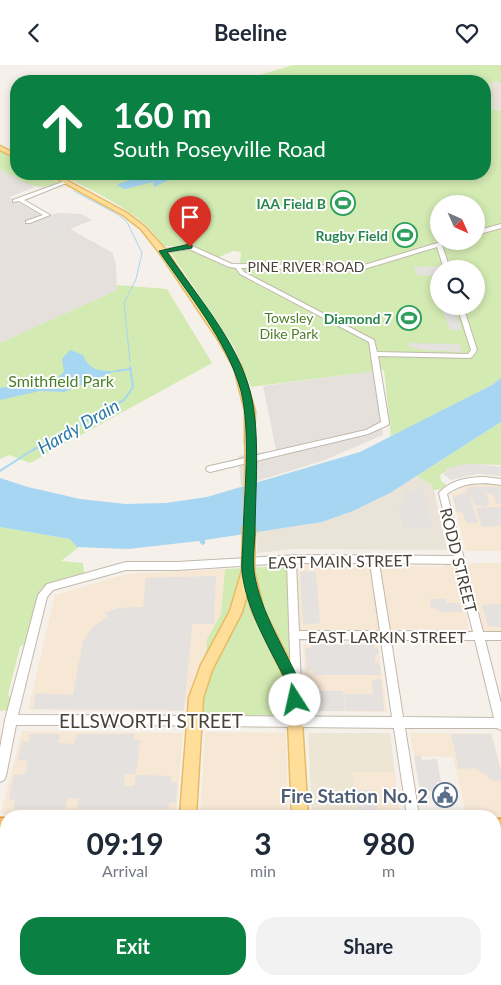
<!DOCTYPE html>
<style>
:root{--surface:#fff;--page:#f2f2f3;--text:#1f2937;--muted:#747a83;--accent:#0b8043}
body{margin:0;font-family:Lato,sans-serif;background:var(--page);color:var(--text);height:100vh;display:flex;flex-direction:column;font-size:19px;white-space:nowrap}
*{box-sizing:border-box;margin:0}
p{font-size:16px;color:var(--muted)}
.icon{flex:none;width:28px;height:28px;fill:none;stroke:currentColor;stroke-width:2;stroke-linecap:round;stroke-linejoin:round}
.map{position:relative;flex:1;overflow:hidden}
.drawer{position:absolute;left:0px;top:745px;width:501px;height:175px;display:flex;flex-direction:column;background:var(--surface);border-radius:20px 20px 0 0;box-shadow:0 2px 8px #0003}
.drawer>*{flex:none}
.hud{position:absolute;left:10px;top:10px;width:481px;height:105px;border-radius:20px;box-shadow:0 2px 8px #0003;background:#0b8043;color:#fff;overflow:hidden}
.needle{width:32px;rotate:135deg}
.controls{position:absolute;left:430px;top:130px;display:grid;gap:10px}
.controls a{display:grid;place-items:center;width:55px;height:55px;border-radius:50%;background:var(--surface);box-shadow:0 2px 8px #0003;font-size:25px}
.pin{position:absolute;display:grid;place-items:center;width:42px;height:42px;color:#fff;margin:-51px -21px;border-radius:50% 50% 50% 0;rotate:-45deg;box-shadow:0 0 5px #0007}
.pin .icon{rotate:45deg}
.me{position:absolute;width:55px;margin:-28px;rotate:350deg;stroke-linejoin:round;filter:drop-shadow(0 0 4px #0008)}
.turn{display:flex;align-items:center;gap:18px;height:105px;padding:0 20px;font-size:22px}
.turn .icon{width:65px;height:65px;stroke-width:2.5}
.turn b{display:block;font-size:35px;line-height:42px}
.eta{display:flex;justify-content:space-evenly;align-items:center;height:85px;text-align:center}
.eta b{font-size:30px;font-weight:700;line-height:35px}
.button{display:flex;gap:10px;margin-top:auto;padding:10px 20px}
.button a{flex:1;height:58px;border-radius:20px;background:var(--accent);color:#fff;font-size:20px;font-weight:700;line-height:58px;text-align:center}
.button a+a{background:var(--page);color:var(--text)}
header{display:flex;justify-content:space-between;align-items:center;height:65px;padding:0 20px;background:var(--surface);font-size:22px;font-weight:700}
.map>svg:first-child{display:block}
</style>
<header><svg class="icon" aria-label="back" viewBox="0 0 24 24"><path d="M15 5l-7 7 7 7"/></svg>Beeline<svg class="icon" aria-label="heart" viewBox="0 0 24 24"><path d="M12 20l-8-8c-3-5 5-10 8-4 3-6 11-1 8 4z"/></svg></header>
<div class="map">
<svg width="501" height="920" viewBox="0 0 501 920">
<rect width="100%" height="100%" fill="#f5f1ea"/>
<path fill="#e9e3d8" d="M 496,16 L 501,18 L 501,45 L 498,46 L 485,42 L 485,20 Z
M 417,411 L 433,420 L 447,485 L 294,484 L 257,488 L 257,467 L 322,457 L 353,446 L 390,428 Z
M 0,908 L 6,908 L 6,914 L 495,914 L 495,912 L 501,912 L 501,920 L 0,920 Z"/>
<path fill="#f7e7d5" d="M 475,419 L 501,421 L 501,486 L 466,486 L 451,429 L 464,422 Z
M 300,497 L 316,498 L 319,502 L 357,502 L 362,498 L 371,500 L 380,564 L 377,566 L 299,566 L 294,501 Z
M 383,498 L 389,498 L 394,501 L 441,502 L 449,498 L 456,501 L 469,564 L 464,567 L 461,565 L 398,564 L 394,567 L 388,564 L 379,507 L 379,501 Z
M 469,498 L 501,498 L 501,566 L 485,566 L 481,563 L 464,501 Z
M 225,504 L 221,549 L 207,574 L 205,594 L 195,609 L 184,646 L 28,645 L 55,530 L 127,509 Z
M 303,579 L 378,579 L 387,647 L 307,646 Z
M 22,666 L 183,668 L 176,751 L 1,749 Z
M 205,667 L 286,668 L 288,750 L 200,749 Z
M 410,668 L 492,668 L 501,705 L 501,752 L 467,751 L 453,692 L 414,691 Z
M 352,707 L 395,707 L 400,749 L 357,749 Z
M 0,774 L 6,774 L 6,879 L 0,879 Z
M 495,776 L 501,776 L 501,881 L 495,881 Z"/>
<path fill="#e5e0db" d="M 0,104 L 35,122 L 9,132 L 45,152 L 58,148 L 81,149 L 92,155 L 70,164 L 113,188 L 116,200 L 117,225 L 0,278 Z
M 375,306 L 383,370 L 325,395 L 241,421 L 238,391 L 276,385 L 263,321 Z"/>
<path fill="#eee6d4" d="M 308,668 L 390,668 L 395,707 L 352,707 L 357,749 L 312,750 Z"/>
<path fill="#d3eab2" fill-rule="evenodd" d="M 293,0 L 501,0 L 501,18 L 496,16 L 485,20 L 485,16 L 240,16 Z
M 485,42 L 498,46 L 501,45 L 501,159 L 476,167 L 476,139 L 439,139 L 439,176 L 446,176 L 357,201 L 235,200 L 229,199 L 240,198 L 241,187 L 233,186 L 217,193 L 193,181 L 165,181 C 158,175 153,167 147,161 C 121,138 89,124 59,109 L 485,109 Z
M 0,85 L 16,94 L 16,109 L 44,109 L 58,117 C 38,130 19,114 0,104 Z
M 501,162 L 501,313 L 492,320 L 391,372 L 384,305 L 251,322 L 234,282 L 171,188 L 175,185 L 190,184 L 226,202 L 359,205 L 441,182 L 455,176 L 476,176 L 476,170 ZM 439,204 L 476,204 L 476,241 L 439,241 Z
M 117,220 L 167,224 L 212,298 L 30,398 L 9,390 L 0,394 L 0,278 L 117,225 Z
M 501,357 L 501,400 L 472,399 L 456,401 L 440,410 L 441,416 L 448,421 L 443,424 L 433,425 L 432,420 L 417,411 Z
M 0,462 L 70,474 L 79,482 L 61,496 L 83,498 L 84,508 L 57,515 L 41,524 L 26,578 L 20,582 L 8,629 L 11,634 L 8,645 L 0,646 Z
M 287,501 L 291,647 L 287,651 L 270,650 L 207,651 L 202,645 L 207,574 L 221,549 L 225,504 Z"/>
<path fill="#e4e1de" d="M 58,148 L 80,150 L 88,154 L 65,163 L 72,168 L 59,174 L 31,158 Z
M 439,201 L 441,204 L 439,204 L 439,210 L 418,211 L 413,202 Z
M 442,244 L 454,244 L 462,265 L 450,265 Z
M 408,278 L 460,279 L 461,287 L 424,285 L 409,282 Z
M 464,399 L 480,399 L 501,402 L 501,411 L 476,409 L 451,415 L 443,409 L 448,406 L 445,404 Z
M 414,422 L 423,422 L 433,463 L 403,463 L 398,437 L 404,436 L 403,430 L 407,426 L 414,426 Z
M 472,422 L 501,422 L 501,439 L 496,438 L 493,429 L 486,429 L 490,440 L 486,440 L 486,442 L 474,440 L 472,432 L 470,432 L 478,458 L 466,458 L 463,448 L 457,447 L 453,432 L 467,427 L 466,424 Z
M 501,442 L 501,461 L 482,462 L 476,443 Z
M 305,506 L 316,508 L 320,558 L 303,560 L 300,508 Z
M 216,511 L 214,559 L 192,559 L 184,645 L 33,644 L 36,628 L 73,630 L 83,576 L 93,562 L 108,551 L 104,548 L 118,543 L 143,542 L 146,513 Z
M 430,534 L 445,534 L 446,538 L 459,538 L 462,547 L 440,547 L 435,543 L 431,543 Z
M 501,539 L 501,562 L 488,561 L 482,540 Z
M 311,579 L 374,580 L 374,583 L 378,583 L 379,589 L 375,590 L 375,596 L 380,600 L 381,610 L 313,610 L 314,605 L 307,606 L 305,583 L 311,583 Z
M 304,613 L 312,613 L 313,626 L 343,626 L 345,646 L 307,646 Z
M 381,614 L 384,646 L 346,646 L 344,629 L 373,629 L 372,615 Z
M 30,669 L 60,669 L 58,678 L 74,679 L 77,669 L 134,669 L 134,675 L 140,675 L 136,709 L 125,709 L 124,721 L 134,721 L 136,710 L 171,711 L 171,717 L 177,717 L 176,737 L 169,738 L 168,744 L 77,744 L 79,733 L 68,733 L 65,744 L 13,744 L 15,735 L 9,734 L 14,710 L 25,709 L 28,696 L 18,695 L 22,677 L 29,677 Z
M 451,669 L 491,669 L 501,706 L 501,715 L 494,716 L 475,703 L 459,704 Z
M 420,690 L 422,695 L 437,694 L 441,717 L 436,717 L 437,721 L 433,722 L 434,726 L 420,727 L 414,691 Z
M 355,725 L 371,725 L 373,740 L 377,742 L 378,748 L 358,749 Z"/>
<path fill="#a6d6f2" d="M 147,109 L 213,109 L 201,113 L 173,113 L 154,122 L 153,117 L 125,124 L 118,121 L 118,119 Z
M 70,285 L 83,290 C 90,306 99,306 116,306 L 64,327 L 40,326 L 0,335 L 0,323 C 29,316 36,333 64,307 L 62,294 Z
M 501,313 L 501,357 L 390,428 L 353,446 L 322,457 L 205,475 L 205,479 L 202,480 L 199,476 L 128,484 L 77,482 L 70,474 L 0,462 L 0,413 L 28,422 L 80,434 L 125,439 L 166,438 L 207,432 L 360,387 L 492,320 Z"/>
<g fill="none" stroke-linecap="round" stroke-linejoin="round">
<path stroke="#a6d6f2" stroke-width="1" d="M 74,126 L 117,149 L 127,157 L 142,188 L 136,214 L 124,238 L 130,297
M 130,301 L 130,303"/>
<path stroke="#a6d6f2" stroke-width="2" d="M 116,306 L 131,304
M 0,406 L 31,386 L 124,335 L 133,322 L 130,302"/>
<defs>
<path id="minor" d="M 65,116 L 69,117 L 24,135 L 50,150 L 30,158 L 26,158 L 26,156 L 43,150 L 19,136 L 13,137 L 13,135 Z
M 501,159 L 501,163 L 476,170 L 476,166 Z
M 444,176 L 454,176 L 442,180 L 450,204 L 444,204 L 437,182 L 361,205 L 241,203 L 244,207 L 374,275 L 377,287 L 468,289 L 471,285 L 457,241 L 463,241 L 477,285 L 472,292 L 470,293 L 378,291 L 389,358 L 388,360 L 368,369 L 210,407 L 207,406 L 206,404 L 207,402 L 210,401 L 366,365 L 381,357 L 369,277 L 240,209 L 236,203 L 229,202 L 189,184 L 162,188 L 160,187 L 160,185 L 190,180 L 232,199 L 361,201 Z
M 485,412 L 501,414 L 501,420 C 481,417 464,417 447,429 L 483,567 L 501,567 L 501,575 L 485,575 L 501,638 L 501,665 L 497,663 L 405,663 L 419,751 L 407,751 L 394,663 L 134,660 L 16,660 L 6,711 L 4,715 L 0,717 L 0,683 L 5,655 L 38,530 L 47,519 L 126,497 L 177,497 L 300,490 L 454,491 L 439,428 C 450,415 469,412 485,412 ZM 287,498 L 291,620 L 292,623 L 296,625 L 300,623 L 301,620 L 299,574 L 381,575 L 392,652 L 18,650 L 47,532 L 53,525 L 126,505 L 177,505 ZM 296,498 L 370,498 L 380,566 L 299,566 ZM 379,498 L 456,499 L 473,567 L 390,566 ZM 391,575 L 475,575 L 494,653 L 403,652 Z
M 170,914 L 184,914 L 183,920 L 169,920 Z
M 300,914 L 314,914 L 314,920 L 300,920 Z
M 430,914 L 444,914 L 445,920 L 431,920 Z"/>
<path id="major" d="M 0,81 L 16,89 L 16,93 L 0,85 Z
M 48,109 L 55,109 L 127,148 L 145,162 L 165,184 L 227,276 L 242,303 L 255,346 L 254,381 L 250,382 L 245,379 L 245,346 L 234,303 L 219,276 L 159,187 L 141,164 L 123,150 Z
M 248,501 L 252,503 L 254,506 L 264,546 L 303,622 L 302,657 L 308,751 L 292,751 L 288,657 L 289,622 L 252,546 L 247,529 L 242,547 L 212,605 L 203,633 L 196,751 L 180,751 L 189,633 L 201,600 L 230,546 L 242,506 L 244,503 Z"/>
<path id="highway" d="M 0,753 L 6,753 L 6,771 L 0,771 Z
M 495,754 L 501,754 L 501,772 L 495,772 Z
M 0,884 L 6,884 L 6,904 L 0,904 Z
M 495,886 L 501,886 L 501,906 L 495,906 Z"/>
</defs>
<use href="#minor" stroke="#c1b9ac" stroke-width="2"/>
<use href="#major" stroke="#e7bb66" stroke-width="3"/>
<use href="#highway" stroke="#e19c38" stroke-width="3"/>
<use href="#minor" fill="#fff" fill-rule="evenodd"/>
<use href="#major" fill="#ffde99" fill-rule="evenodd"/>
<use href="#highway" fill="#ffc76b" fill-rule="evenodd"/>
<defs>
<path id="major-bridge-far1" d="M 249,462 L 250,379"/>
<path id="major-bridge" d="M 248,506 L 249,461"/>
</defs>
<use href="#major-bridge-far1" stroke="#e7bb66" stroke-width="12" stroke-linecap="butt"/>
<use href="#major-bridge" stroke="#e7bb66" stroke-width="15" stroke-linecap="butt"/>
<use href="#major-bridge-far1" stroke="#ffde99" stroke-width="10"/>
<use href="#major-bridge" stroke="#ffde99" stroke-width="12"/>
</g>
<path fill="#0b8043" stroke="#07532c" d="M 190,179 L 192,180 L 192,183 L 167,187 C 196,230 237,276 250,326 C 261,366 255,427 255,470 C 254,482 253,495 254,507 C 261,549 285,584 302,622 L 300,639 L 295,641 L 290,639 L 288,635 L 289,622 C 271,585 247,548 242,507 C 241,496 243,484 243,473 C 244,430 251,366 241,326 C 227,275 188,229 159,186 Z"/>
<defs>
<symbol id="stadium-ring" viewBox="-11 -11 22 22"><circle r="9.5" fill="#fff" stroke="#2e9e5b" stroke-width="1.5"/><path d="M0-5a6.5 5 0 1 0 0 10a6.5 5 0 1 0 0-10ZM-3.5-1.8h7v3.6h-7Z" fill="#2e9e5b"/></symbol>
<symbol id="civic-ring" viewBox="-11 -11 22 22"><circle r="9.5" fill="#fff" stroke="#5c6f8a" stroke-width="1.5"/><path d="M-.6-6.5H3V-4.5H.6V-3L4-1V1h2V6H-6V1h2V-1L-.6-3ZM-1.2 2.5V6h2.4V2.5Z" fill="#5c6f8a"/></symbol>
</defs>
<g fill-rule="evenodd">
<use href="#stadium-ring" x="329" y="124" width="28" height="28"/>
<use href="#stadium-ring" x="391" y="156" width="28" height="28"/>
<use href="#stadium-ring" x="395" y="239" width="28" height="28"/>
<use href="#civic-ring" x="431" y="716" width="28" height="28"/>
</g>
<g text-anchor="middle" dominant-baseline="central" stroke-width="4" stroke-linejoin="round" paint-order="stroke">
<g font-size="14" font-weight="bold" fill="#27864d" stroke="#fff" text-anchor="end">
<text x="326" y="138">IAA Field B</text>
<text x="388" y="170">Rugby Field</text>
<text x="392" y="253">Diamond 7</text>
</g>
<g font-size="14" fill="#4a4238" stroke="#fff">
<text x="306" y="201">PINE RIVER ROAD</text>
</g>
<g font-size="14" fill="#4c7e28" stroke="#fff">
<text x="289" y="252">Towsley<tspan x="289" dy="16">Dike Park</tspan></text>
</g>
<g font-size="16" fill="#4c7e28" stroke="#fff">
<text x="61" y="315">Smithfield Park</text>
</g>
<g font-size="16" fill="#4a4238" stroke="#fff">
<text transform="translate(459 495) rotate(76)">RODD STREET</text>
<text transform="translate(340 496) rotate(-1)">EAST MAIN STREET</text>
<text x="387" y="571">EAST LARKIN STREET</text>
</g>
<g font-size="18" font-style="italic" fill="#2a78a8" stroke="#fff">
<text transform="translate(78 361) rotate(-30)">Hardy Drain</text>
</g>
<g font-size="19" fill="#4a4238" stroke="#fff">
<text x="151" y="655">ELLSWORTH STREET</text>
</g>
<g font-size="19" font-weight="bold" fill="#4e5e75" stroke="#fff" text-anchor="end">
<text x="428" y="730">Fire Station No. 2</text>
</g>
</g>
</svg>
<div class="controls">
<a><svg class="needle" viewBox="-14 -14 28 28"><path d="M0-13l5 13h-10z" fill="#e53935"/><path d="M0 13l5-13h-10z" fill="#747a83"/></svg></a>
<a><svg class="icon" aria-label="search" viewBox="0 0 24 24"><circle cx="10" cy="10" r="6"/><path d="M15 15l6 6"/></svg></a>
</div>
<div class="pin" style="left:190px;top:182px;background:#d93025"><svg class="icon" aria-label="arrive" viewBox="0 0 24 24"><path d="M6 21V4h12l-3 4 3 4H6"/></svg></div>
<svg class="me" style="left:295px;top:635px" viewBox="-20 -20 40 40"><circle r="19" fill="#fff"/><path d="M0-13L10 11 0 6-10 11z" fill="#0b8043"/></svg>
<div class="hud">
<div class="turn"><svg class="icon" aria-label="ahead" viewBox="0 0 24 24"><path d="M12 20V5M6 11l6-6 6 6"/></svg><div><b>160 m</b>South Poseyville Road</div></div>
</div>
<section class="drawer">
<div class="eta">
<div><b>09:19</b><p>Arrival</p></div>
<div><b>3</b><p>min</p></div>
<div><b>980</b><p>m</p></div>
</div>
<div class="button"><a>Exit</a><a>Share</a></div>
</section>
</div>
